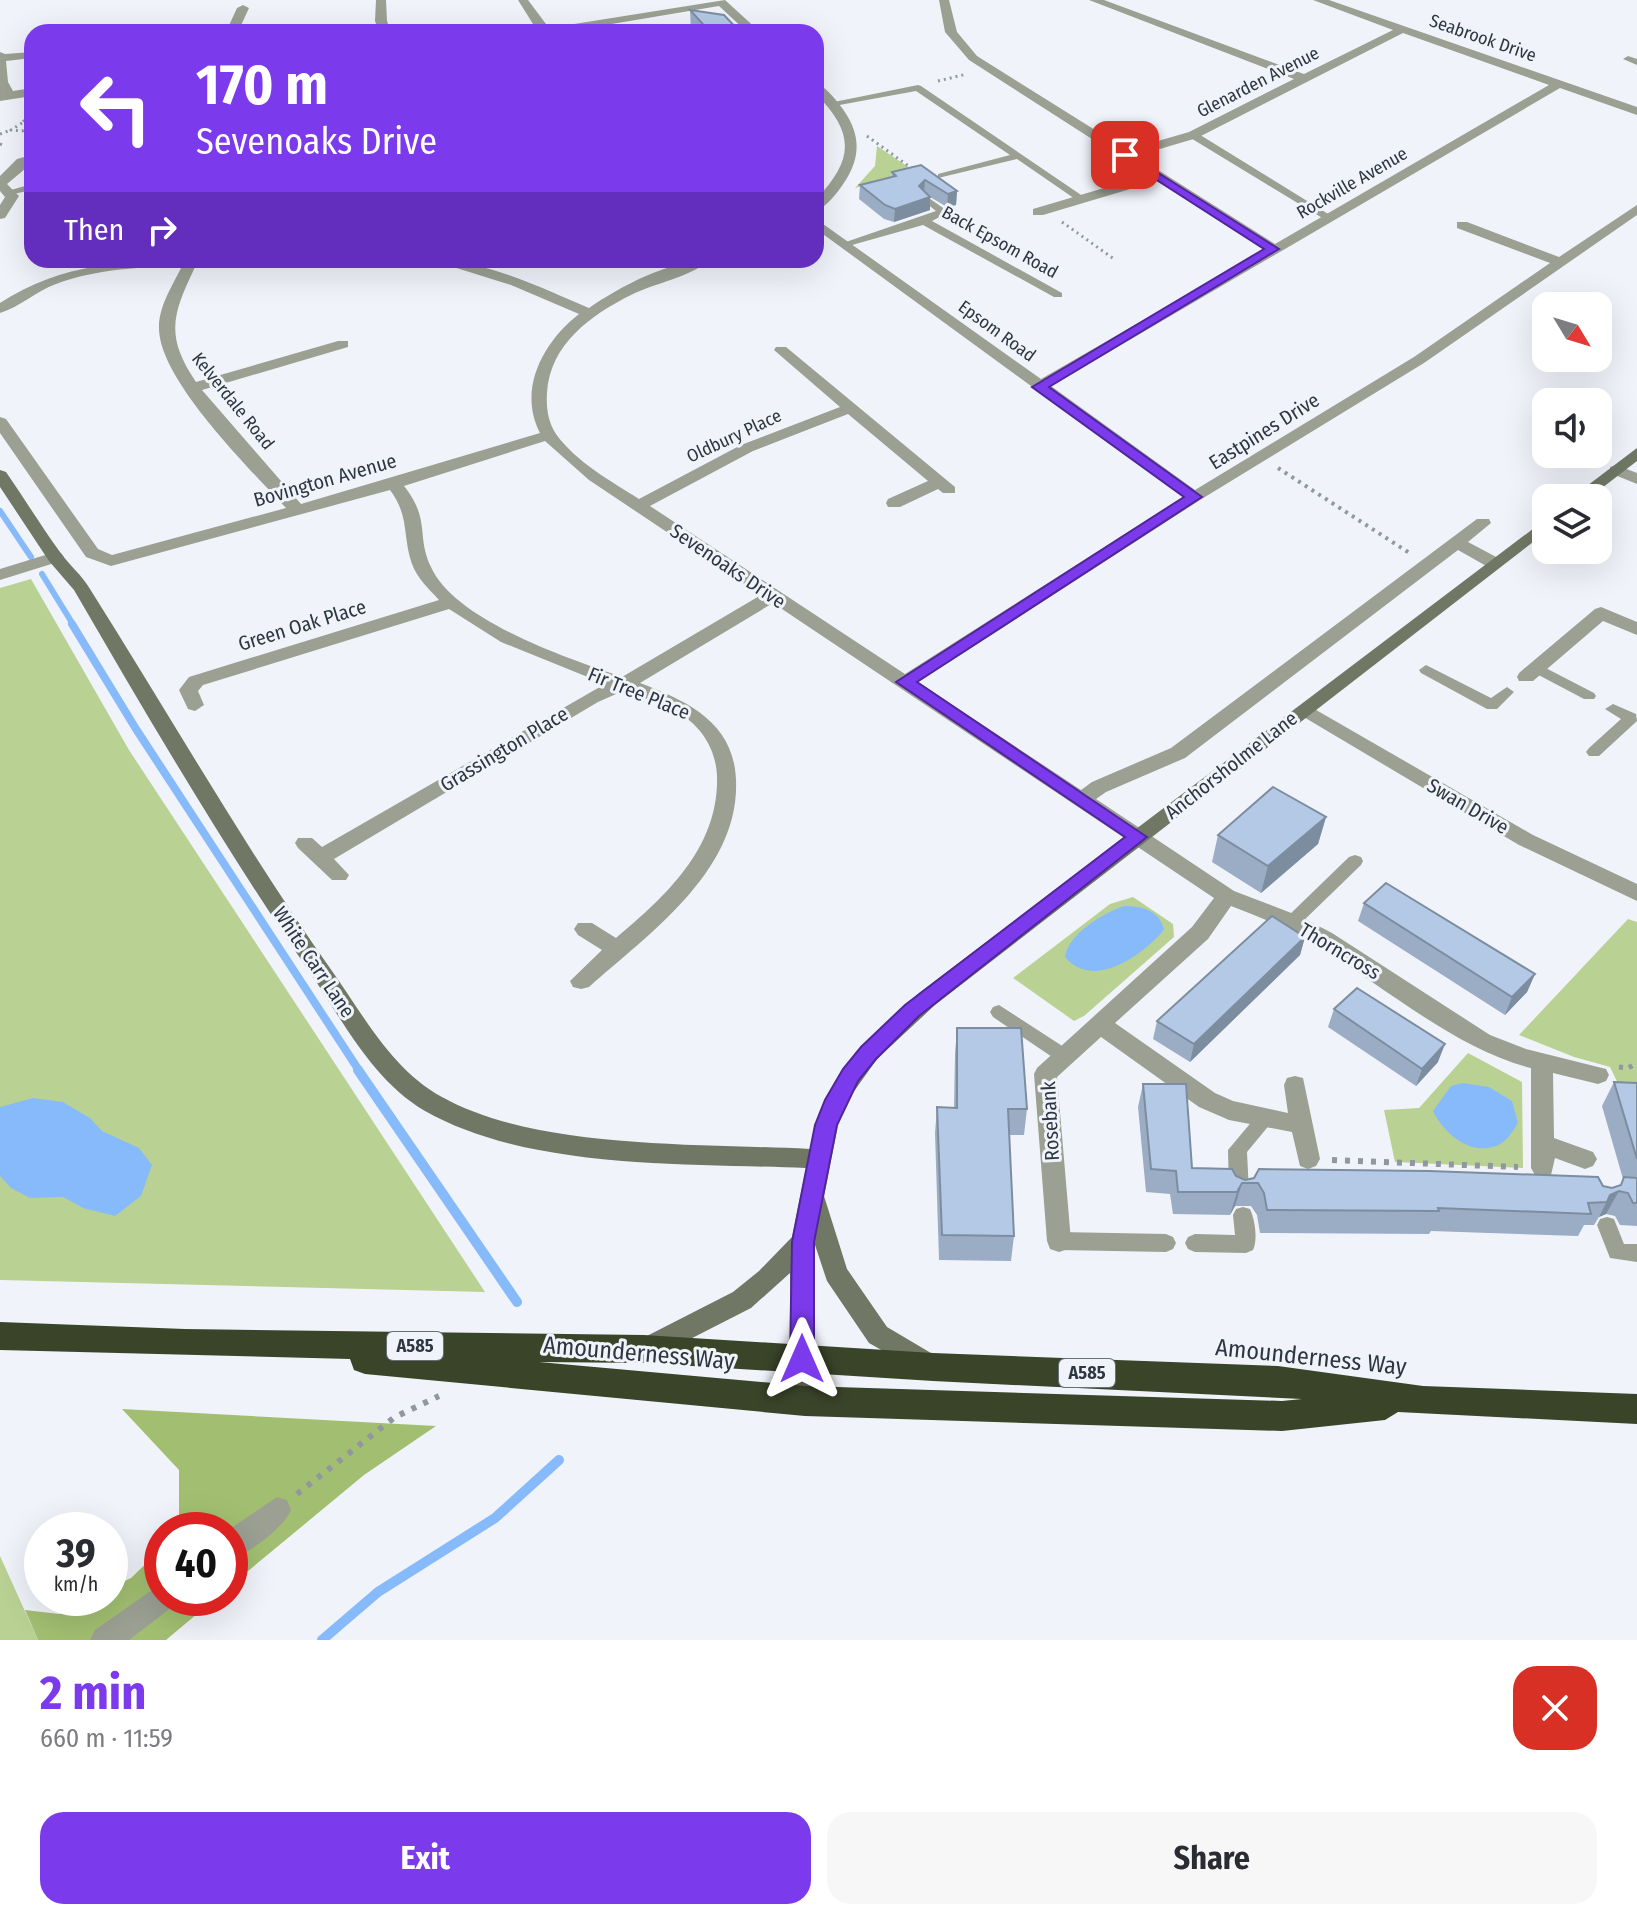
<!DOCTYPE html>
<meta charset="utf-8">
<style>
:root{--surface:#fff;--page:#f7f7f7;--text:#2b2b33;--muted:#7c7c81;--accent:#7c3aed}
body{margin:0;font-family:"Fira Sans Condensed",sans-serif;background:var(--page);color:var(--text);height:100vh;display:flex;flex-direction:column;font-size:30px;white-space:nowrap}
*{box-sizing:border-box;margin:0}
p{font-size:26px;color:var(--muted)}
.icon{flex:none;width:44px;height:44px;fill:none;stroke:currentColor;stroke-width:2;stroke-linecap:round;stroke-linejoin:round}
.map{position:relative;height:1640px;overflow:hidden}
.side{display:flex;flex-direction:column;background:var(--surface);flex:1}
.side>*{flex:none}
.banner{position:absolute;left:24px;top:24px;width:800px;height:244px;border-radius:24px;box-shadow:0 8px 32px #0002;background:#7c3aed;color:#fff;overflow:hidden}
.needle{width:52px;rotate:128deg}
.fabs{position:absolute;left:1532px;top:292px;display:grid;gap:16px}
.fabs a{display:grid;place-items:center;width:80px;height:80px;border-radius:16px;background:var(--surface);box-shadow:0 8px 32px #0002;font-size:40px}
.speed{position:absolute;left:24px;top:1512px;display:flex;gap:16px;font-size:40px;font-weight:700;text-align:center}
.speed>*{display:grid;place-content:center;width:104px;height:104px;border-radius:50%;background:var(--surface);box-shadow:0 8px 32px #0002;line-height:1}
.speed small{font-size:20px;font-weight:400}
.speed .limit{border:12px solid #d22;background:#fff;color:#111}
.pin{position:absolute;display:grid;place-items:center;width:68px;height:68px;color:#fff;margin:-34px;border-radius:16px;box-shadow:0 4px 12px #0006}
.me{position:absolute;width:88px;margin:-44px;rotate:0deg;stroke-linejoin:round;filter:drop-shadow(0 0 6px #0008)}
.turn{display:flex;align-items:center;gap:28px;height:168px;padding:0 40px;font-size:36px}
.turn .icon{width:104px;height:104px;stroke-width:2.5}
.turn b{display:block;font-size:56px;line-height:68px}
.then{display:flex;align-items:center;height:76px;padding:0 40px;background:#0003;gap:16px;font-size:30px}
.round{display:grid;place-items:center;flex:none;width:84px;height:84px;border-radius:24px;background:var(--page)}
.overview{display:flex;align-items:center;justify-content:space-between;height:136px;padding:0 40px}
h1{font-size:48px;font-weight:700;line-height:60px;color:var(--accent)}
.primary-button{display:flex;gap:16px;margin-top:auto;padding:16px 40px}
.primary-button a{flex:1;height:92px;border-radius:24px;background:var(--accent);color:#fff;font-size:32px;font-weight:700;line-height:92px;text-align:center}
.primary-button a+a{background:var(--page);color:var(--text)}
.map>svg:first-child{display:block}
</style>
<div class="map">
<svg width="1637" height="1640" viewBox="0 0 1637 1640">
<rect width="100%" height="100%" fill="#f0f4fa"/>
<path fill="#b9d293" d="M 877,146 L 916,172 L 855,188 L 875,166 Z
M 31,579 L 129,750 L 485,1292 L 0,1280 L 0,588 Z
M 1133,897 L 1173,924 L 1174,937 L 1084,1016 L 1074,1021 L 1013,978 L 1110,904 Z
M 1628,919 L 1637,922 L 1637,1097 L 1623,1094 L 1610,1067 L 1574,1057 L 1519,1035 Z
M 1468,1053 L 1522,1082 L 1523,1168 L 1395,1162 L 1384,1110 L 1419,1108 Z
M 0,1556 L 38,1640 L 0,1640 Z"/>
<path fill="#a2bf71" d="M 122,1409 L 436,1426 L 364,1475 L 230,1586 L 230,1530 L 179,1530 L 179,1470 Z
M 162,1548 L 162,1598 L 216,1598 L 166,1640 L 38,1640 L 25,1610 L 59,1614 L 91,1598 L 110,1598 L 110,1588 L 131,1578 Z"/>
<path fill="#87bafb" d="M 1124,906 C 1141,906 1160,910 1164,930 C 1143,955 1093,991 1065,957 C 1068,934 1103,913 1124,906 Z
M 1463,1083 L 1489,1087 L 1512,1101 L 1518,1123 C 1513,1131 1506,1143 1496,1146 C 1469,1156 1443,1132 1433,1111 L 1451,1086 Z
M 33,1098 L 63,1102 L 90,1118 L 102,1131 L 139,1148 L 152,1165 L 141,1196 L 115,1216 L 83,1208 L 63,1197 L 30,1198 L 11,1188 L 0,1176 L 0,1107 Z"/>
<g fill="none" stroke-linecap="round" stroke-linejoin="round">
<path stroke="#87bafb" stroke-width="6" d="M 0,511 L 31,557
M 42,574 L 74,626"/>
<path stroke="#87bafb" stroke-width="8" d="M 72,624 L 136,729 L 360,1072"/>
<path stroke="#87bafb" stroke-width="10" d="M 358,1070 L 517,1302
M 322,1640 L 378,1592 L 495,1518 L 559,1460"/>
<path stroke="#9197a0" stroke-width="3" stroke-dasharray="2 4" stroke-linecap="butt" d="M 938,81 L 967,74
M 32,111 L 22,123 L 32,124
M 22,123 L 11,130 L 22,131 L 32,127
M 0,134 L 11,130
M 867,136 L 914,170
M 0,144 L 5,146
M 1062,222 L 1114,259"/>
<path stroke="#9197a0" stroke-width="4" stroke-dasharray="3 5" stroke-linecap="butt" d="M 1278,468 L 1411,554"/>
<path stroke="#9197a0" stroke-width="5" stroke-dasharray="4 6" stroke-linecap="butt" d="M 1619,1067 L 1628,1068 L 1637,1063"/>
<path stroke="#9197a0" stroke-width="6" stroke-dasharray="5 8" stroke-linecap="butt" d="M 1332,1160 L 1518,1167
M 297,1494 L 395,1417 L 439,1396"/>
<path fill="#9ba093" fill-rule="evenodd" d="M 1628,56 L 1637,59 L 1637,65 L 1623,59 Z
M 918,85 L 921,86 L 1087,199 L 1078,201 L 1017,159 L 938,178 L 938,174 L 1010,155 L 916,91 L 834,106 L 829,103 Z
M 1189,133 L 1197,133 L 1333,217 L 1324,219 L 1189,137 Z
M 32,184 L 32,190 L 9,195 L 4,192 Z
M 926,196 L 949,212 L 932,221 L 1062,293 L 1062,297 L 1054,297 L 923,225 L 845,247 L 840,244 L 936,211 L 921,199 Z
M 1536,663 L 1594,693 L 1596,696 L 1594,699 L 1584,699 L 1531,671 L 1529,668 Z
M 1426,665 L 1491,698 L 1507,687 L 1514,692 L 1497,709 L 1487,709 L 1421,673 L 1419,670 Z
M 1613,704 L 1636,714 L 1637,721 L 1599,756 L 1589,756 L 1586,752 L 1589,748 L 1621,719 L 1605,709 Z
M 1355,855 L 1361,857 L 1363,861 L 1361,865 L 1298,926 L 1286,926 L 1284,922 L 1286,918 L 1349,857 Z
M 999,1005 L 1070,1051 L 1073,1056 L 1070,1061 L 1064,1063 L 1058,1061 L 993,1017 L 990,1012 L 993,1007 Z
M 1266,1110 L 1273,1113 L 1275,1118 L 1247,1152 L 1249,1192 L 1246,1198 L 1239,1200 L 1232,1198 L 1229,1192 L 1228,1150 L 1259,1113 Z
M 1243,1207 L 1250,1209 C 1255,1220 1258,1239 1253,1250 L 1246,1253 L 1195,1252 L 1188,1249 L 1185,1243 L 1188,1237 L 1195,1234 L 1235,1235 L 1233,1215 L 1236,1209 Z
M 1607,1217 L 1614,1219 L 1624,1244 L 1637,1244 L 1637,1262 L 1610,1258 L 1597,1225 L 1600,1219 Z
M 1059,1232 L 1166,1234 L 1173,1237 L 1176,1243 L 1173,1249 L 1166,1252 L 1059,1250 L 1052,1247 L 1049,1241 L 1052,1235 Z"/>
<path fill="#9ba093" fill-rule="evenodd" d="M 376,0 L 386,0 L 387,21 L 391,32 L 379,32 L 375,21 Z
M 518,0 L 528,0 L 549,28 L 725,0 L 760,32 L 747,32 L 719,6 L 564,32 L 538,32 Z
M 939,0 L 949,0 L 957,32 L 977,56 L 1127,150 L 1189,132 L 1294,79 L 1089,0 L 1104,0 L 1304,74 L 1393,30 L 1313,0 L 1329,0 L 1637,107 L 1637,115 L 1560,88 L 1051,386 L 1195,490 L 1414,357 L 1550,263 L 1457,228 L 1457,222 L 1467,222 L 1559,257 L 1637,205 L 1637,215 L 1424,363 L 1200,500 L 918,682 L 1081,790 L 1092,782 L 1171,748 L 1477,519 L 1489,519 L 1491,523 L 1468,542 L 1500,559 L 1503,563 L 1500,567 L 1488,567 L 1458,550 L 1185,758 L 1106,792 L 1096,799 L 1234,891 L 1299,916 L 1332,933 L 1490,1035 L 1526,1049 L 1606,1069 L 1609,1075 L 1606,1081 L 1598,1084 L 1553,1073 L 1554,1138 L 1593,1152 L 1597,1159 L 1593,1166 L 1585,1169 L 1555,1158 L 1551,1175 L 1543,1178 L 1535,1175 L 1531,1168 L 1531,1068 C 1458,1050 1384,987 1320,947 C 1292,929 1261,918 1231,906 L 1208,939 L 1115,1023 L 1215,1093 L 1233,1101 L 1288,1113 L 1284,1085 L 1287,1078 L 1295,1076 L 1303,1078 L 1320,1159 L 1316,1166 L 1308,1169 L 1300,1166 L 1292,1132 L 1229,1120 L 1199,1107 L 1101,1037 L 1057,1077 L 1071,1241 L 1068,1249 L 1059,1252 L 1050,1249 L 1047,1241 L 1034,1074 L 1037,1068 L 1192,927 L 1214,898 L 773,603 L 640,683 C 687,701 734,722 736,780 C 740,870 650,933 589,987 L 581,989 L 573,987 L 570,981 L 602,950 L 578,935 L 574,929 L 578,923 L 592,923 L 616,938 C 667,895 719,847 717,776 C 716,748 700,724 675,711 C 659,702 640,697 623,691 L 598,702 L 334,859 L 349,875 L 346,880 L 332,880 L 298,848 L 295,843 L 298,838 L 312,838 L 322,847 L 605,684 L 501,642 L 449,609 L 203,685 L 198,691 L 204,705 L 195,711 L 188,709 L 179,690 L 189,677 L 439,600 C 429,589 417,578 412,564 C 402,535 410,517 390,490 L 111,566 L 86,557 L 0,433 L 0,417 L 6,419 L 98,549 L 112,555 L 286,508 C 251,470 160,381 159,329 C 158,307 173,285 182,266 C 140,267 96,269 56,284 C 36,291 20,307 0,313 L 0,303 C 71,256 150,260 231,260 L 224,264 L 196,265 C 173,313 164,335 196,382 L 338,341 L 348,341 L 348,347 L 202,390 L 301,504 L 540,433 C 517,389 544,341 579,314 L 511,285 L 431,260 C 486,260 539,287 589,308 C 621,286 670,260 710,260 C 690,277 655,283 631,295 C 591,315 550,344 547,393 C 546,407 548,422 556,434 C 576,462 611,481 639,499 L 741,445 L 840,407 L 774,350 L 776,347 L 786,347 L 955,487 L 955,493 L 943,493 L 938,489 L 900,507 L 888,507 L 886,503 L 888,499 L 928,481 L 848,414 L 753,451 L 650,506 L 905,674 L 1183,497 L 816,229 L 816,219 L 1041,379 L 1265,250 L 1157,181 L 1043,215 L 1033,215 L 1033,209 L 1148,175 L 969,60 L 945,32 ZM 1403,33 L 1549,85 L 1275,244 L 1136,156 L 1197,138 ZM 545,441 L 589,480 L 761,595 L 622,677 C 570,659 455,621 431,567 C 416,536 431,520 404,486 Z
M 243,5 L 249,8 L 238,32 L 226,32 L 237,8 Z
M 0,52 L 5,54 L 32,52 L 32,58 L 6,61 L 8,82 L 13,91 L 32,88 L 32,96 L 0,101 Z
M 816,83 C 825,87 833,96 839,104 C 863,134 862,160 839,190 C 833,198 825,207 816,211 L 816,199 C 854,160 855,133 816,94 Z
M 32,155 L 32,163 L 7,184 L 19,196 L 5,218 L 0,219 L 0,205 L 5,197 L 0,191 L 0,176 L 17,159 Z
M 1616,465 L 1637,473 L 1637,484 L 1610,473 L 1610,467 Z
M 55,552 L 61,553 L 64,557 L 61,561 L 0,580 L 0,569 Z
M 1601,607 L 1637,622 L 1637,635 L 1603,621 L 1533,681 L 1519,681 L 1517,677 L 1519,673 L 1595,609 Z
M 1304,703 L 1533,835 L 1637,884 L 1637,901 L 1519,845 L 1297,713 L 1295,709 Z
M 277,1497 L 287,1500 L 291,1510 C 282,1530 250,1552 230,1560 L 228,1530 Z
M 162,1583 L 162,1598 L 176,1598 L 172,1607 L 129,1640 L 90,1640 L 95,1630 Z"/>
<path fill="#707865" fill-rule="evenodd" d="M 1637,448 L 1637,461 L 1589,498 L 1571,498 Z
M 0,470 L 6,472 C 24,498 41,526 60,552 C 69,565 82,575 90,589 C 171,717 245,848 332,971 C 364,1016 392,1070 442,1097 C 537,1150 701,1143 810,1149 C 824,1077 868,1040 919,993 L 1546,519 L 1546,532 L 935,1005 L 877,1059 L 845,1104 L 838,1125 L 824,1196 L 847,1269 L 887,1327 L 936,1356 L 940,1364 L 936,1372 L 927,1376 L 869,1343 L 827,1281 L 815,1245 L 815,1359 L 818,1401 L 814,1410 L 805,1413 L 796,1410 L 792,1401 L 790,1273 L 751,1308 L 657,1356 L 648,1360 L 639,1356 L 635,1348 L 639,1340 L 733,1292 L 759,1271 L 792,1237 L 806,1168 C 688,1163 529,1170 425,1111 C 374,1081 345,1025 313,977 C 227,852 150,721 74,590 L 49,561 L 0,487 Z"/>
<path fill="#3a4429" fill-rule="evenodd" d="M 0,1322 L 185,1329 L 644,1335 L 933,1353 L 1278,1366 L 1423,1386 L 1637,1394 L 1637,1424 L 1398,1412 L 1385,1420 L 1282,1431 L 805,1416 L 365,1374 L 354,1370 L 350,1359 L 0,1350 ZM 539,1362 L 644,1363 L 933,1381 L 1302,1399 L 1282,1401 L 805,1386 Z"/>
</g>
<path fill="#9aadc5" d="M 690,10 L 740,32 L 691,32 Z
M 921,165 L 957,191 L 956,205 L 947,207 L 930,197 L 930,210 L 894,222 L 884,219 L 859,199 L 860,185 L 892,177 L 892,172 Z
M 1326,817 L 1318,844 L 1261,893 L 1212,862 L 1218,835 Z
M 1364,903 L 1535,974 L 1527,992 L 1505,1015 L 1358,921 Z
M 1305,937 L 1300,955 L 1190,1062 L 1153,1039 L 1157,1021 Z
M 1334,1009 L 1438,1062 L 1416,1086 L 1328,1027 Z
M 957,1028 L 1027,1109 L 1024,1135 L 1009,1135 L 1014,1236 L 1011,1261 L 939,1260 L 935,1133 L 937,1107 L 954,1108 L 955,1054 Z
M 1614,1082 L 1637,1083 L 1637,1226 L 1620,1225 L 1615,1216 L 1606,1214 L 1599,1217 L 1594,1225 L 1584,1225 L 1578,1236 L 1431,1231 L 1429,1234 L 1260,1233 L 1257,1215 L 1251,1206 L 1235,1206 L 1230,1215 L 1173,1214 L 1170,1194 L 1146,1192 L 1138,1107 L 1143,1084 L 1192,1168 L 1236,1176 L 1245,1180 L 1603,1186 L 1612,1188 L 1620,1185 L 1623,1179 L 1602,1106 Z"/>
<path fill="#7d8da0" d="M 925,180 L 924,193 L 919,186 Z
M 957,191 L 956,205 L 947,207 L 948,194 Z
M 930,197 L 930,210 L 894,222 L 895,209 Z
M 1326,817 L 1318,844 L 1261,893 L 1268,866 Z
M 1305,937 L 1300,955 L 1190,1062 L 1194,1044 Z
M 1535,974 L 1527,992 L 1505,1015 L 1512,997 Z
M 1445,1044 L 1438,1062 L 1416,1086 L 1422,1069 Z
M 1242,1183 L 1235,1206 L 1230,1215 L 1237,1192 Z
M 1619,1191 L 1606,1214 L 1599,1217 L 1610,1195 Z"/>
<path fill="#b3c9e5" stroke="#7d8da0" stroke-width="2" d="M 690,10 L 724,15 L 740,32 L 710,32 Z
M 532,29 L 533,32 L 513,32 Z
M 921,165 L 957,191 L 948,194 L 925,180 L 919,186 L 930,197 L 895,209 L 885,205 L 860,185 L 896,176 L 892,172 Z
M 1273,787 L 1326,817 L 1268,866 L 1218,835 Z
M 1386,883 L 1535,974 L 1512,997 L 1364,903 Z
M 1272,916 L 1305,937 L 1194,1044 L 1157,1021 Z
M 1357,988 L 1445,1044 L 1422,1069 L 1334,1009 Z
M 957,1028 L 1021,1028 L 1027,1109 L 1008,1109 L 1014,1236 L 942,1235 L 937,1107 L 957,1108 Z
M 1614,1082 L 1637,1083 L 1637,1159 Z
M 1143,1084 L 1186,1084 L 1192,1168 L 1232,1169 L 1236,1176 L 1245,1180 L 1254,1178 L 1259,1169 L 1429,1171 L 1598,1177 L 1603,1186 L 1612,1188 L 1621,1185 L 1624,1177 L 1637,1178 L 1637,1203 L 1633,1203 L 1628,1193 L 1619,1191 L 1610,1195 L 1607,1202 L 1588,1203 L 1591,1214 L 1438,1208 L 1439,1211 L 1267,1210 L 1264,1193 L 1258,1183 L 1242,1183 L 1237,1192 L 1178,1192 L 1176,1171 L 1151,1169 Z"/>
<path fill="#7c3aed" stroke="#51269a" stroke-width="2" d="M 1125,152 L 1279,249 L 1049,387 L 1202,497 L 917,682 L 1147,837 L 919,1016 L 876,1059 L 858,1081 L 837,1125 L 814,1242 L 814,1359 L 811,1367 L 802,1370 L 794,1367 L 790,1359 L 792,1242 L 815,1125 L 825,1100 L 843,1069 L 861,1047 L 905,1005 L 1125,837 L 896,682 L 1184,497 L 1032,387 L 1264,249 L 1121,157 L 1119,155 Z"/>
<g text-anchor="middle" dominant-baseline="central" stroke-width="6" stroke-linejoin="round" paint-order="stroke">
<g font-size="18" fill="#2d3641" stroke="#f0f4fa">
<text transform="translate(1483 38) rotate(19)">Seabrook Drive</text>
<text transform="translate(1258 82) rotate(-27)">Glenarden Avenue</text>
<text transform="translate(1352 183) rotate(-30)">Rockville Avenue</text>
<text transform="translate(1000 242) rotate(29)">Back Epsom Road</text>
<text transform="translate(997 331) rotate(36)">Epsom Road</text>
<text transform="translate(233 401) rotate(51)">Kelverdale Road</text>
<text transform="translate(734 436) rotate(-25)">Oldbury Place</text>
</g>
<g fill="#f0f4fa" stroke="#686f78" stroke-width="2">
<rect x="387" y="1332" width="56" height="28" rx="6"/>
<rect x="1059" y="1359" width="56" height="28" rx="6"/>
</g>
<g font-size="18" font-weight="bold" fill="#2d3641">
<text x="415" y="1346">A585</text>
<text x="1087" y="1373">A585</text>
</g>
<g font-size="20" fill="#2d3641" stroke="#f0f4fa">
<text transform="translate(1264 431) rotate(-32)">Eastpines Drive</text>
<text transform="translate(325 480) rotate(-16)">Bovington Avenue</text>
<text transform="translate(728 566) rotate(34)">Sevenoaks Drive</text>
<text transform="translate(302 625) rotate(-17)">Green Oak Place</text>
<text transform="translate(639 693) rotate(22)">Fir Tree Place</text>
<text transform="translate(504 749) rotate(-31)">Grassington Place</text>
<text transform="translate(1231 765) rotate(-38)">Anchorsholme Lane</text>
<text transform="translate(1468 806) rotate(30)">Swan Drive</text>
<text transform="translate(1340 951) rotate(31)">Thorncross</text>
<text transform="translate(314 962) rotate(56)">White Carr Lane</text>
<text transform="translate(1050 1121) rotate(-93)">Rosebank</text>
</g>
<g font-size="24" fill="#2d3641" stroke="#f0f4fa">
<text transform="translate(639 1353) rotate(5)">Amounderness Way</text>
<text transform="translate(1311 1357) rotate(6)">Amounderness Way</text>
</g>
</g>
</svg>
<div class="fabs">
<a><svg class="needle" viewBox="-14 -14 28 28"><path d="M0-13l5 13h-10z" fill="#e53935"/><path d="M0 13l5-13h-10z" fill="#7c7c81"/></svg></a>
<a><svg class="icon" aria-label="sound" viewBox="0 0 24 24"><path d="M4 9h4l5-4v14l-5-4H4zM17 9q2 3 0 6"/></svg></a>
<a><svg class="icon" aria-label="layers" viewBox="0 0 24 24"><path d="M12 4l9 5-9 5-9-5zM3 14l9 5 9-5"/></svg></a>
</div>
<div class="speed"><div>39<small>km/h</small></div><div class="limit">40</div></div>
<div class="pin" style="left:1125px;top:155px;background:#d93025"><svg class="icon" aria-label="arrive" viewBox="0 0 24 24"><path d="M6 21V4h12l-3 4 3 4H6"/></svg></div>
<svg class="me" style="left:802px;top:1359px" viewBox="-20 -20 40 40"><path d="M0-17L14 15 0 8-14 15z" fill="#7c3aed" stroke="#fff" stroke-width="4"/></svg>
<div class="banner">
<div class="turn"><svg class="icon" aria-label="left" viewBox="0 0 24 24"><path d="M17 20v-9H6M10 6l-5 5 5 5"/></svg><div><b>170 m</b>Sevenoaks Drive</div></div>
<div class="then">Then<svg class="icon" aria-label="right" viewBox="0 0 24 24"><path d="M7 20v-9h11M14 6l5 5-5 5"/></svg></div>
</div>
</div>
<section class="side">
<div class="overview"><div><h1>2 min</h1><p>660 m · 11:59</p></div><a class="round" style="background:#d93025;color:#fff"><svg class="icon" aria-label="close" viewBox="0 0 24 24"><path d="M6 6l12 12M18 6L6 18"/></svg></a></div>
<div class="primary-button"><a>Exit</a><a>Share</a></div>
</section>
